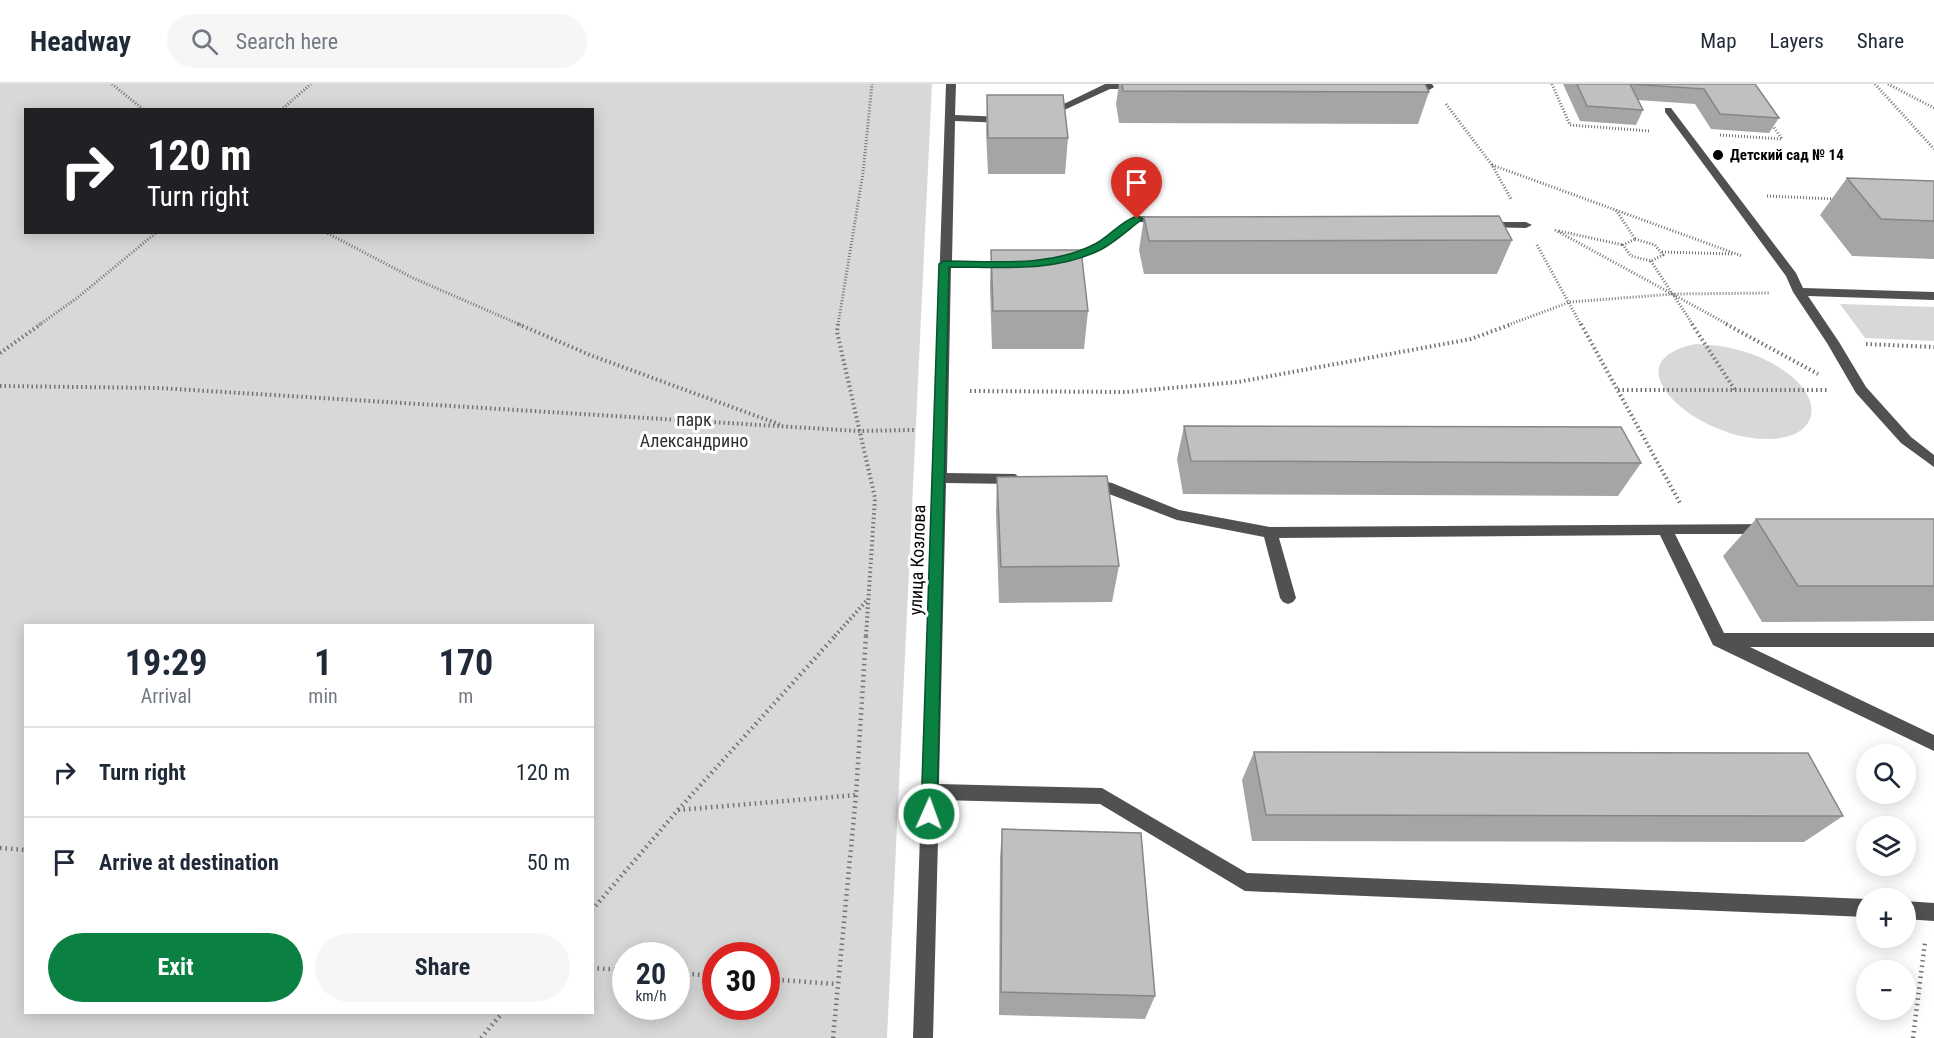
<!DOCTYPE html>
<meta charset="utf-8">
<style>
:root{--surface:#fff;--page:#f6f6f7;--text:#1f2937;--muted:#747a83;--line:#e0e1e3;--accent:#0b8043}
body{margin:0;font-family:"Roboto Condensed",sans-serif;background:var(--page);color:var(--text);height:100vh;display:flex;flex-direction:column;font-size:22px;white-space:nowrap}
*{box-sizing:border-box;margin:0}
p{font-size:20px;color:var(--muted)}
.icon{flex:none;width:33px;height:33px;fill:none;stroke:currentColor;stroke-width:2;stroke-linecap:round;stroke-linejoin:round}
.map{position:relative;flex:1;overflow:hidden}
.panel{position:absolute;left:24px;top:540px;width:570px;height:390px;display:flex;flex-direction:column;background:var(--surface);border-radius:0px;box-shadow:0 3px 15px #0003}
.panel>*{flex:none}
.banner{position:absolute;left:24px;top:24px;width:570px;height:126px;border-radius:0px;box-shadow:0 3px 15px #0003;background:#202124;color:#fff;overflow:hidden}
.fabs{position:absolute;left:1856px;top:660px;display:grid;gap:12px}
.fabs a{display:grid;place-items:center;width:60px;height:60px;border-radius:50%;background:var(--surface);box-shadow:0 3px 15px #0003;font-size:30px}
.speed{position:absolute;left:612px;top:858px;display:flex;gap:12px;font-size:30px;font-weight:700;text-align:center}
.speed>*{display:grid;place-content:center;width:78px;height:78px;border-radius:50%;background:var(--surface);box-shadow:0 3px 15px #0003;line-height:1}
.speed small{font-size:15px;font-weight:400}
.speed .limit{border:9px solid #d22;background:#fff;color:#111}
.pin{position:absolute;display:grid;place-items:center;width:51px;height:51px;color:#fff;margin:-62px -26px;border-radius:50% 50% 50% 0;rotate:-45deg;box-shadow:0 0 6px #0007}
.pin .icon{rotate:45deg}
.me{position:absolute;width:66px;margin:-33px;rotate:2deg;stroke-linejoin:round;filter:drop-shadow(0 0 4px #0008)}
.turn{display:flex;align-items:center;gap:21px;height:126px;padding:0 24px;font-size:27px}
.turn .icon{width:78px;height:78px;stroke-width:2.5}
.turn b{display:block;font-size:42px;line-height:51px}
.eta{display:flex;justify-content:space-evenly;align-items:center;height:102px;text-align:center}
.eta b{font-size:36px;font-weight:700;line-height:42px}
.button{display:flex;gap:12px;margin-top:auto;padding:12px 24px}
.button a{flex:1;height:69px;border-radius:36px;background:var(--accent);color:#fff;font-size:24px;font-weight:700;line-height:69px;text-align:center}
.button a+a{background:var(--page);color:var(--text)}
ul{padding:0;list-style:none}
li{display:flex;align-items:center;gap:18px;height:90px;padding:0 24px;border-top:2px solid var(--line)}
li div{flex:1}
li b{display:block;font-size:22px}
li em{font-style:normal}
header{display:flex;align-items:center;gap:36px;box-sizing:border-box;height:84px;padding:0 30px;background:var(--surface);border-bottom:2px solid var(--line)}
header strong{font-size:28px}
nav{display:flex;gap:33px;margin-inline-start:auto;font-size:21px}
.search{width:420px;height:54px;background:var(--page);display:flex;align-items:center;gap:15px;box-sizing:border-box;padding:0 21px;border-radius:33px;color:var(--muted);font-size:22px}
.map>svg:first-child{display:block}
</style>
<header>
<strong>Headway</strong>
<div class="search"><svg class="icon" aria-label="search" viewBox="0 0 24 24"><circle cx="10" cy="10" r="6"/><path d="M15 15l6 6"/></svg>Search here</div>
<nav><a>Map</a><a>Layers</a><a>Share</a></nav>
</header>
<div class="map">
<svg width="1934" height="954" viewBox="0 0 1934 954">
<rect width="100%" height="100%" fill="#fff"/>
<path fill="#d8d8d8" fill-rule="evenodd" d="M 0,0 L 932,0 L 887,954 L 0,954 ZM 26,26 L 592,26 L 592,148 L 26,148 ZM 26,542 L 592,542 L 592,928 L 26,928 ZM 626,872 L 676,872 L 676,922 L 626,922 ZM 716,872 L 766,872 L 766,922 L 716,922 Z
M 1840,220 L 1934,223 L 1934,257 L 1865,254 Z
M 1696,260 C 1730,261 1763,270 1790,291 C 1828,322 1813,356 1766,355 C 1744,355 1719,347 1700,336 C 1661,314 1632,273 1696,260 Z"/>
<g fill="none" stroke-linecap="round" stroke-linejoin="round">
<path stroke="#737373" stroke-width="3" stroke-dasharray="1 2" stroke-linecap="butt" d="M 112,0 L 144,26
M 1552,0 L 1570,41 L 1650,47
M 1875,0 L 1934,65
M 1888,0 L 1934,24
M 1446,20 L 1492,81 L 1511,115
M 281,26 L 311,0
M 1720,51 L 1782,55 L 1770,38
M 1492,81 L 1742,172
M 1767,112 L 1834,115
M 1616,126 L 1635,155
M 1555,146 L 1729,241
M 1559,147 L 1623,161
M 325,148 L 413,194 L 521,241
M 1635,155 L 1655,161 L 1663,171 L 1651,177 L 1631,172 L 1623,161 Z
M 1537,161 L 1581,241
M 1662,168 L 1733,170
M 1651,177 L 1693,241
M 39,241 L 77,214 L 157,148
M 838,241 L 863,89 L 872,0
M 1508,241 L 1570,218 L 1674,210 L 1770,209"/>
<path stroke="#737373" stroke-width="4" stroke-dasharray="1.5 3" stroke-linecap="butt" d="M 518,240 L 590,271 L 781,341
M 838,240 L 837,248 L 875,414 L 866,552
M 1581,240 L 1680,419
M 1692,240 L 1735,306
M 1726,240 L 1818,290
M 1866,260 L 1934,263
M 0,269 L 41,240
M 0,302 L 159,304 L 858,347 L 914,346
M 1618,306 L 1828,306
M 970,307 L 1125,308 L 1238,298 L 1471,255 L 1512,240
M 835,552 L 868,515"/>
<path stroke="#737373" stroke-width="4.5" stroke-dasharray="1.5 4" stroke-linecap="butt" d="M 678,726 L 856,711
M 0,764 L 26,766
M 592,826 L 678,726 L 836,551
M 592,884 L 626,886
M 676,889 L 716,892
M 766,895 L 836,900
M 481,954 L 503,928
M 833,954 L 856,711 L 866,551
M 1913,954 L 1925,858"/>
<path fill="#515151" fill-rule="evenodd" d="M 946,0 L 956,0 L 955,31 L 1005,33 L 1010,36 L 1005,39 L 955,37 L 952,177 L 1010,177 L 1016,180 L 1010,183 L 951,183 L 947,389 L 1015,390 L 1022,395 L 1015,400 L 946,399 L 939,700 L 1102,704 L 1247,789 L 1866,815 L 1866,833 L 1245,807 L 1100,720 L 939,716 L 933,954 L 913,954 Z
M 1105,0 L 1142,0 L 1144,2 L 1139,5 L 1110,5 L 1049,33 L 1041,31 Z
M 1406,0 L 1432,0 L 1434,3 L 1429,6 L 1403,5 L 1401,3 Z
M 1665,24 L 1671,24 L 1796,189 L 1803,204 L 1934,208 L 1934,216 L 1808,212 L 1839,258 L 1866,303 L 1911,353 L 1934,371 L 1934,383 L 1901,359 L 1856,309 L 1827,259 L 1793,208 L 1786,192 L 1665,28 Z
M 1137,132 L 1164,133 L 1170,136 L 1164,139 L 1139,138 L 1102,165 L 1064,177 L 1058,174 L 1094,161 Z
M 1485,138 L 1526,138 L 1532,141 L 1526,144 L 1481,143 L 1479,141 Z
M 1089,394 L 1112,399 L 1179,426 L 1270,443 L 1774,440 L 1776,444 L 1774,448 L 1769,450 L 1675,450 L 1724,549 L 1934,549 L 1934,563 L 1750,563 L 1934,651 L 1934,667 L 1713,561 L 1660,451 L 1279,454 L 1296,514 L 1293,518 L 1288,520 L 1283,518 L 1280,514 L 1264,453 L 1177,436 L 1104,408 L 1084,403 L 1082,399 Z
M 1905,817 L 1934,819 L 1934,837 L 1905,835 Z"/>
</g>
<path fill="#a5a5a5" d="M 1119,0 L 1425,0 L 1429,8 L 1418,40 L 1119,39 L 1116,20 Z
M 1563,0 L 1755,0 L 1779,34 L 1769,49 L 1711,45 L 1695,20 L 1638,16 L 1643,26 L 1636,41 L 1580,37 Z
M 987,11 L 1068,54 L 1065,90 L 988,90 L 986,47 Z
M 1847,94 L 1934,97 L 1934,175 L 1852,172 L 1820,131 Z
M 1144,133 L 1512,156 L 1497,190 L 1144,190 L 1139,166 Z
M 991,166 L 1088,227 L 1084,265 L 992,265 L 990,204 Z
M 1184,342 L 1641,379 L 1618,412 L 1183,410 L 1177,375 Z
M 997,393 L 1119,482 L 1112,518 L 999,519 L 996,430 Z
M 1756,435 L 1934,435 L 1934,537 L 1762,538 L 1723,472 Z
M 1254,668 L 1843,732 L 1804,758 L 1252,757 L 1242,696 Z
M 1002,745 L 1155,912 L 1145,935 L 999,931 L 1000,774 Z"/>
<path fill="#c0c0c0" stroke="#868686" stroke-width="1.5" d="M 1122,0 L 1425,0 L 1429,8 L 1123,7 Z
M 1577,0 L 1755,0 L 1779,34 L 1720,30 L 1704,5 L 1630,0 L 1643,26 L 1587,22 Z
M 987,11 L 1063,11 L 1068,54 L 988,54 Z
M 1847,94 L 1934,97 L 1934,137 L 1881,135 Z
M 1499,132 L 1512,156 L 1149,157 L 1144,133 Z
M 991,166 L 1081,166 L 1088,227 L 993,227 Z
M 1184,342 L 1621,343 L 1641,379 L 1191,377 Z
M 1107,392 L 1119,482 L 1001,483 L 997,393 Z
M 1756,435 L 1934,435 L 1934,502 L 1798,502 Z
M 1254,668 L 1808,669 L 1843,732 L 1266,731 Z
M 1002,745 L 1141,749 L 1155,912 L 1001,908 Z"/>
<path fill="#0b8043" stroke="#07532c" stroke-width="1.5" d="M 1137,132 L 1142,135 L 1140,137 C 1128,146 1115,158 1102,165 C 1056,189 999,183 949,183 L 937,730 L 935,736 L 929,738 L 923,736 L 921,730 L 939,180 L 944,177 C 993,177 1049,184 1095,160 C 1109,153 1121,137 1137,132 Z"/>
<circle fill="#000" stroke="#fff" stroke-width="2" cx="1718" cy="71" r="6"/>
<g text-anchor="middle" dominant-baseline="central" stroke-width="6" stroke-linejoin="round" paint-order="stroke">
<g font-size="15" font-weight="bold" fill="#000" stroke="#fff" text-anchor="start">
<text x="1730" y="71">Детский сад № 14</text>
</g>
<g font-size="18" fill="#2f2f2f" stroke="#fff">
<text x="694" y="335">парк<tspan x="694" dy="21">Александрино</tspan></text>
</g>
<g font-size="18" fill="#000" stroke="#fff">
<text transform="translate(917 476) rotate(-88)">улица Козлова</text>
</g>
</g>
</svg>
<div class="fabs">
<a><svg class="icon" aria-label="search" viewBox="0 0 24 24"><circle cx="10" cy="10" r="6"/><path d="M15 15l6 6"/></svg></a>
<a><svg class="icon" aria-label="layers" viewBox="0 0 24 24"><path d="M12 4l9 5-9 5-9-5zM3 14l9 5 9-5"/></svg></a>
<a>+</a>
<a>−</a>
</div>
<div class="speed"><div>20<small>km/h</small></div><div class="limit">30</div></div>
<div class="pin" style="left:1137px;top:135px;background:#d93025"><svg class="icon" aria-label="arrive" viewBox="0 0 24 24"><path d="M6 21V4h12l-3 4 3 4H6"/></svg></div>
<svg class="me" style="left:929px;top:730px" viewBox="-20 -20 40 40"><circle r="17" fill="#0b8043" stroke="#fff" stroke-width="3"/><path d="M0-11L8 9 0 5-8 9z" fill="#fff"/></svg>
<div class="banner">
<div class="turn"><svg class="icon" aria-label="right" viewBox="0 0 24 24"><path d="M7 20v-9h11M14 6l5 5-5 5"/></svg><div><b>120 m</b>Turn right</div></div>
</div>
<section class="panel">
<div class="eta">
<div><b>19:29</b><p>Arrival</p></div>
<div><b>1</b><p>min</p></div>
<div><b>170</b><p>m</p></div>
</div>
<ul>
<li><svg class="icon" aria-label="right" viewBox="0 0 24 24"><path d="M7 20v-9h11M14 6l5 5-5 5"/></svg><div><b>Turn right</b></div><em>120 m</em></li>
<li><svg class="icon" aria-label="arrive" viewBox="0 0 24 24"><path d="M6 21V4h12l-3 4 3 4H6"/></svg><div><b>Arrive at destination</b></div><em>50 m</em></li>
</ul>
<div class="button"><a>Exit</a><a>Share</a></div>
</section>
</div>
